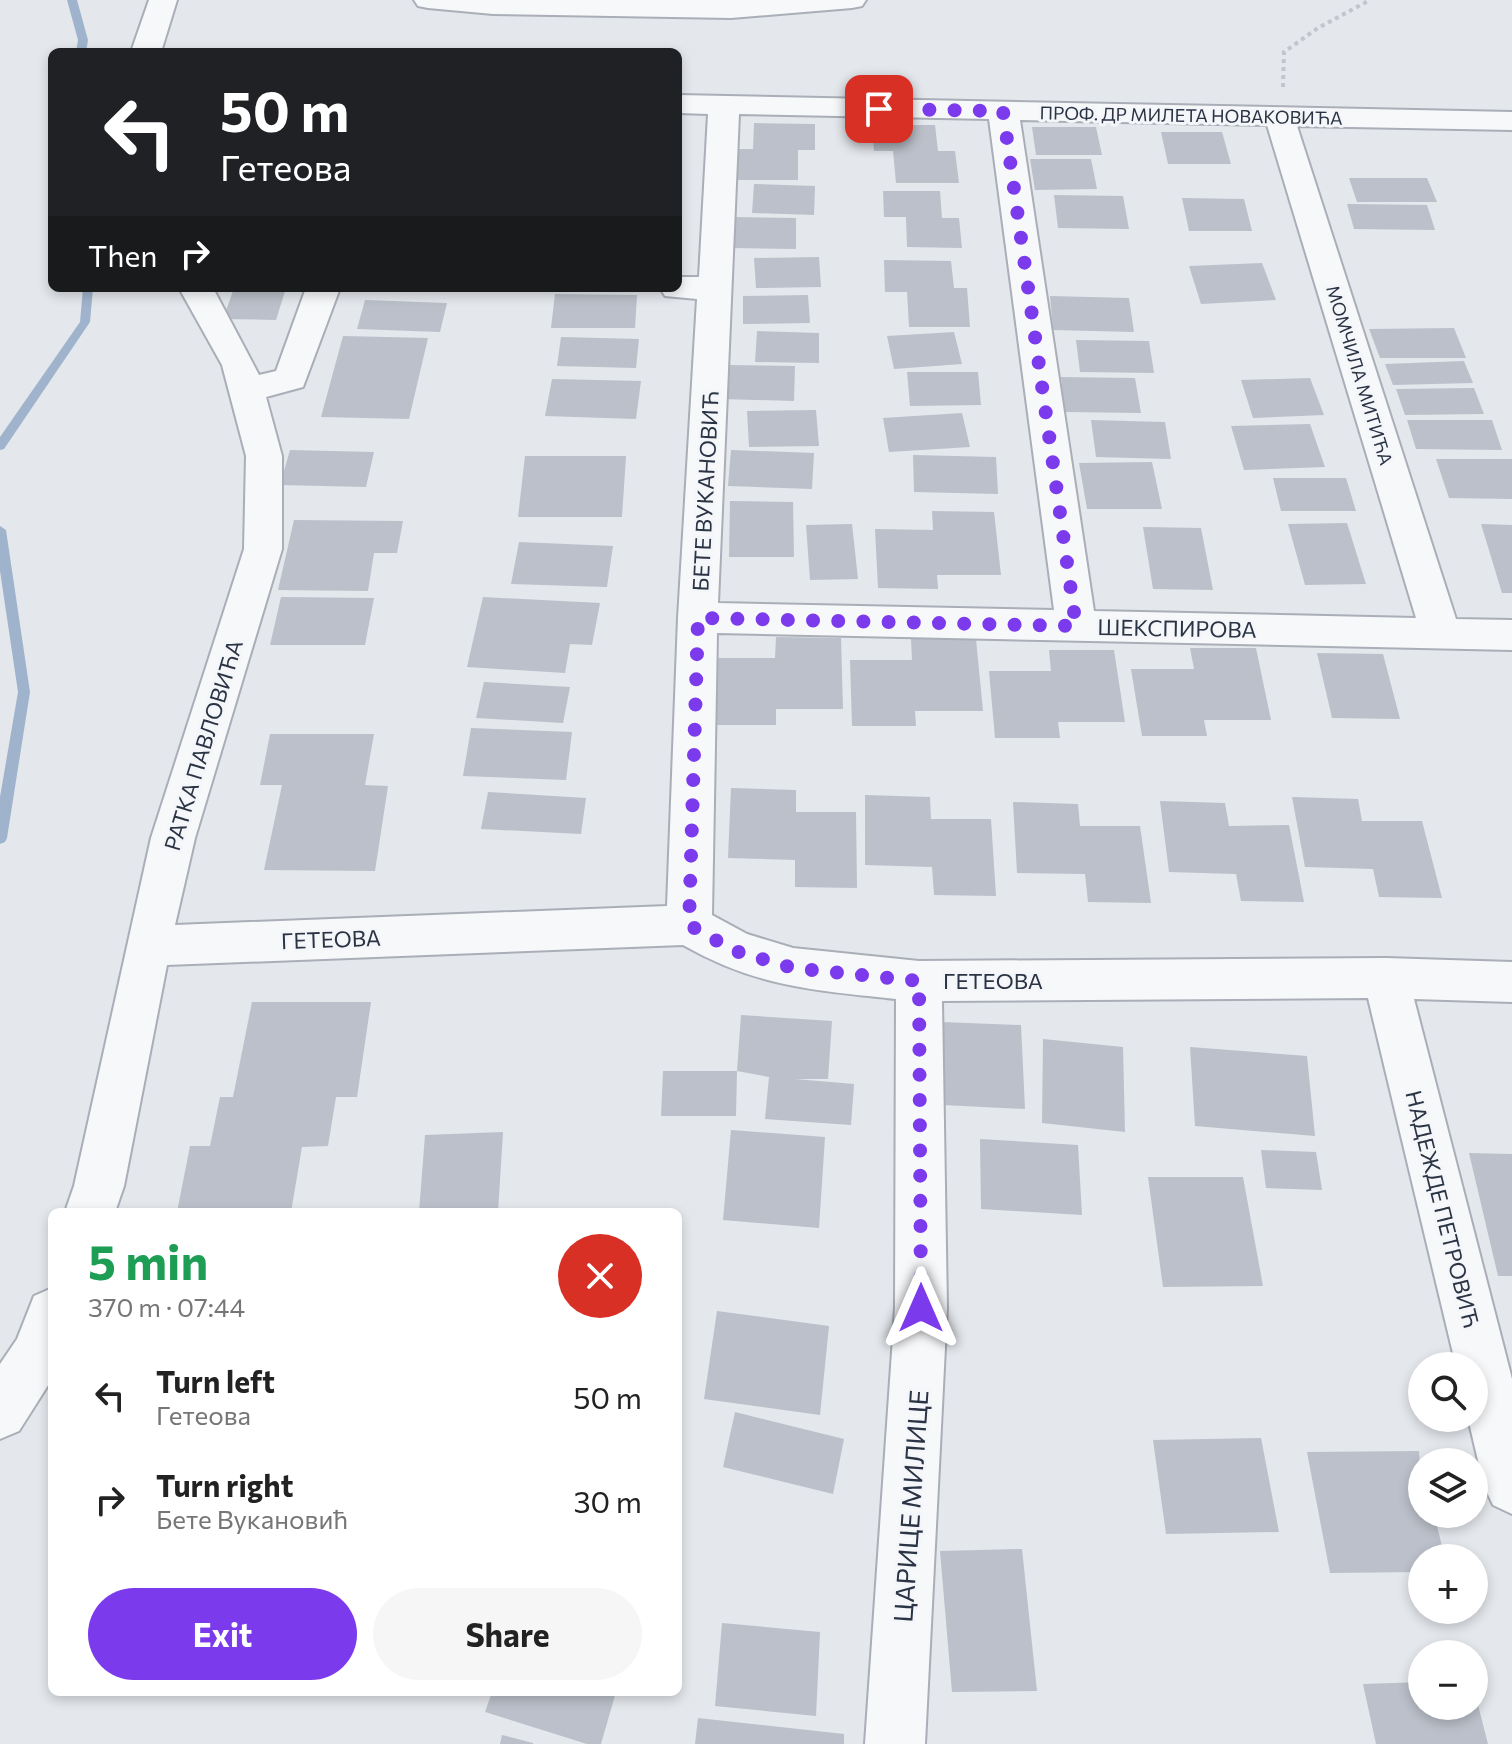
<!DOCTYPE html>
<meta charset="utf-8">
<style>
:root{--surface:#fff;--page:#f6f6f6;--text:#222;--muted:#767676;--accent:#7c3aed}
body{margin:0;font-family:Commissioner,sans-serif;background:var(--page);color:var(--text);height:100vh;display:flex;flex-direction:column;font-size:30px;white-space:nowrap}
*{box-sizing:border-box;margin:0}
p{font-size:26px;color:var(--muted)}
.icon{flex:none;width:44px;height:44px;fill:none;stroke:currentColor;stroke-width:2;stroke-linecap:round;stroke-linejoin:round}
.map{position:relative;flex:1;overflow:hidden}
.drawer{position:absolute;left:48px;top:1208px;width:634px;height:488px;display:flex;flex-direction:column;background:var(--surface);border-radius:12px;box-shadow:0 4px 12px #0003}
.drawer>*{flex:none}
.banner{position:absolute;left:48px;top:48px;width:634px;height:244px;border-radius:12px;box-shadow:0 4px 12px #0003;background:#202124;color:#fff;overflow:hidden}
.buttons{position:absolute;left:1408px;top:1352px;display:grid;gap:16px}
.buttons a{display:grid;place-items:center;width:80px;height:80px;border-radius:50%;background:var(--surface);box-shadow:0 4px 12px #0003;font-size:40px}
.pin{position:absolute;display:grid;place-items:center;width:68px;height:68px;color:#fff;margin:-34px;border-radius:16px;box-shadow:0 4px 12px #0006}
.me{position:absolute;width:88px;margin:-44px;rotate:0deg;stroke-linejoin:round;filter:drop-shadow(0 0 6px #0008)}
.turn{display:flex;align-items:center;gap:28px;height:168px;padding:0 40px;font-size:36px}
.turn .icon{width:104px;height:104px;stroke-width:2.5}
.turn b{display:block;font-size:56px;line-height:68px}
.then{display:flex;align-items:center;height:76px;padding:0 40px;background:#0003;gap:16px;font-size:30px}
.round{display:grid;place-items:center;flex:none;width:84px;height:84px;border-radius:42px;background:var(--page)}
.summary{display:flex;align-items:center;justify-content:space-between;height:136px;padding:0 40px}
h1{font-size:48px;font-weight:700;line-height:60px;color:#1e9e55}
.button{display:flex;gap:16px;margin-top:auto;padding:16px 40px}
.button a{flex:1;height:92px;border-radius:48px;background:var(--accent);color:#fff;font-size:32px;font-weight:700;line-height:92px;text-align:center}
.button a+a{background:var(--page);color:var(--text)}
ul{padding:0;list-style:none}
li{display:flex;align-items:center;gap:24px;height:104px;padding:0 40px}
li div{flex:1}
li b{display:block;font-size:30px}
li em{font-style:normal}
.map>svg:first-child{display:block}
</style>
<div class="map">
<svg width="1512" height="1744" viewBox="0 0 1512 1744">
<rect width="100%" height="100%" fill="#e4e7ec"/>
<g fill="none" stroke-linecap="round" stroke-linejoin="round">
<path fill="#9fb4cc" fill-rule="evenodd" d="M 67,0 L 77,0 L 88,40 L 86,52 L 76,52 L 78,40 Z
M 83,288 L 93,288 L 90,322 L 4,449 L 0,450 L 0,437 L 80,322 Z
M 0,526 L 6,530 L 30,692 L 7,838 L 5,842 L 0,844 L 0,797 L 18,692 L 0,571 Z"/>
</g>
<path fill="#bbc0ca" d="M 754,123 L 815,124 L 815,150 L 798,150 L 798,180 L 736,180 L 737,149 L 753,149 Z
M 872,125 L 935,125 L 938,151 L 955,151 L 959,183 L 896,183 L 893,151 L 874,151 Z
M 1032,127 L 1096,127 L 1102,155 L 1036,155 Z
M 1161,132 L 1222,132 L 1231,164 L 1168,164 Z
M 1030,159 L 1091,159 L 1097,189 L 1035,190 Z
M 1349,178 L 1427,178 L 1437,202 L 1357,202 Z
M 754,184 L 815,186 L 814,215 L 752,213 Z
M 883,191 L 940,191 L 942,218 L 959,218 L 962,248 L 907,247 L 906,217 L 884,217 Z
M 1054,195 L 1123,196 L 1129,229 L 1058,228 Z
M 1182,198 L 1244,199 L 1252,231 L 1189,231 Z
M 1347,204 L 1427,205 L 1435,230 L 1354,229 Z
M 734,217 L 796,218 L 796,249 L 732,248 Z
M 819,257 L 821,287 L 756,288 L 754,258 Z
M 884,260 L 951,261 L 954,288 L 967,288 L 970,327 L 909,327 L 907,292 L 885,292 Z
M 1262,263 L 1276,300 L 1201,304 L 1189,266 Z
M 234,288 L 286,288 L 276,320 L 223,319 Z
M 555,294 L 637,295 L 635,328 L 551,328 Z
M 808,295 L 810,323 L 743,324 L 743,296 Z
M 1050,296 L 1129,298 L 1134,332 L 1053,330 Z
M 365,300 L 447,303 L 440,332 L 357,329 Z
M 1454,328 L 1466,358 L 1380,358 L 1369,329 Z
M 757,331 L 819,333 L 819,363 L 755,362 Z
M 954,332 L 962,364 L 894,369 L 887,336 Z
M 343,336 L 428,338 L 409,419 L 321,417 Z
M 561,337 L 639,339 L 636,368 L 557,366 Z
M 1076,340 L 1149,341 L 1154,373 L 1080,372 Z
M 1464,361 L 1473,383 L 1393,385 L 1385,364 Z
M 724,365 L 795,366 L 794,401 L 722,399 Z
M 907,372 L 978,372 L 981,405 L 910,406 Z
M 1061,377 L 1135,378 L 1141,413 L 1065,412 Z
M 1310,378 L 1324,415 L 1253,418 L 1241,380 Z
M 552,379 L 641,381 L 636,419 L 545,416 Z
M 1474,388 L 1484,414 L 1405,415 L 1396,389 Z
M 816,410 L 819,446 L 749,447 L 747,411 Z
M 962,413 L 970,447 L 889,452 L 883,418 Z
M 1091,420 L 1165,422 L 1171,459 L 1096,457 Z
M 1407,420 L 1492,420 L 1502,450 L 1416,449 Z
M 1310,424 L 1325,467 L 1244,470 L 1231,426 Z
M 290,450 L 374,452 L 366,487 L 280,485 Z
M 731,450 L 814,453 L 812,489 L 728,486 Z
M 913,455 L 996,457 L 998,494 L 914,492 Z
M 525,456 L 626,456 L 622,517 L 518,517 Z
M 1436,459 L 1512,459 L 1512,499 L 1449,498 Z
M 1152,462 L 1162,509 L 1087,509 L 1079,463 Z
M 1273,478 L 1346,478 L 1356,511 L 1281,511 Z
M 730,501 L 793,502 L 794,557 L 729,557 Z
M 932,511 L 994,512 L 1001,575 L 937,575 L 938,589 L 878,588 L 875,529 L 933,530 Z
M 294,520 L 403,521 L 397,553 L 374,553 L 368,591 L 278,590 Z
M 1347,523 L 1366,584 L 1305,585 L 1288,524 Z
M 852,524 L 858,579 L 810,580 L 806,525 Z
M 1481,524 L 1512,525 L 1512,593 L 1502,593 Z
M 1143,527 L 1201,528 L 1213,590 L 1153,589 Z
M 519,542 L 613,546 L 607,587 L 511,584 Z
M 281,597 L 374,598 L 365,645 L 270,645 Z
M 483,597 L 600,603 L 592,645 L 570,644 L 565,673 L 467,667 Z
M 776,637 L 841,638 L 843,709 L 776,709 L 776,725 L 711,725 L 713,658 L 775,658 Z
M 911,639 L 976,639 L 983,711 L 915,711 L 916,726 L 852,726 L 850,660 L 912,660 Z
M 1190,648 L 1256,648 L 1271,720 L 1204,720 L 1207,736 L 1142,736 L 1131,669 L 1194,669 Z
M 1049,650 L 1114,650 L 1125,722 L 1058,722 L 1060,738 L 995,738 L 989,671 L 1051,671 Z
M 1317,653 L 1383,654 L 1400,719 L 1332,718 Z
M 484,682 L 570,687 L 563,723 L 476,718 Z
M 471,728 L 572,732 L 566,780 L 463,776 Z
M 270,734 L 374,734 L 365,785 L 388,786 L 375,871 L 264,870 L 282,785 L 260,785 Z
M 731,788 L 796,790 L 796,812 L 856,812 L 857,888 L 795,887 L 795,860 L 728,858 Z
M 488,792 L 586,798 L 581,834 L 481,829 Z
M 865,795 L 930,797 L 931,819 L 991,819 L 996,896 L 934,895 L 932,867 L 865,865 Z
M 1292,797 L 1358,799 L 1362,821 L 1422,821 L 1442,898 L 1379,897 L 1373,869 L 1305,867 Z
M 1160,801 L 1225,803 L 1229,826 L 1289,825 L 1304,902 L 1241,901 L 1236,874 L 1169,872 Z
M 1013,802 L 1078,804 L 1080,826 L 1140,826 L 1151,903 L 1088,902 L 1085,874 L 1017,873 Z
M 252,1002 L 371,1002 L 357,1097 L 336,1097 L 328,1146 L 302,1147 L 291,1212 L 177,1212 L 190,1146 L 210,1146 L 220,1097 L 233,1097 Z
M 741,1015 L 832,1021 L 828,1079 L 795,1079 L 854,1084 L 851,1125 L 765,1119 L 769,1077 L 737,1071 Z
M 941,1022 L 1021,1025 L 1025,1109 L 943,1105 Z
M 1043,1039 L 1123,1047 L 1125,1132 L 1042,1123 Z
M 1190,1047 L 1307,1056 L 1315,1136 L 1195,1126 Z
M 663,1071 L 737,1071 L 736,1116 L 661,1116 Z
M 731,1130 L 825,1137 L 819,1228 L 723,1220 Z
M 503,1132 L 498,1212 L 419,1212 L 425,1135 Z
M 980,1139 L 1078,1145 L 1082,1215 L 981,1209 Z
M 1261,1150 L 1316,1152 L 1322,1190 L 1266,1188 Z
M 1469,1153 L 1512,1154 L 1512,1276 L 1498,1276 Z
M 1148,1177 L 1243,1177 L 1263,1286 L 1163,1287 Z
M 717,1311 L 829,1326 L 820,1415 L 704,1399 Z
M 735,1412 L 844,1439 L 833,1494 L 723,1467 Z
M 1261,1438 L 1279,1532 L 1166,1534 L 1153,1440 Z
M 1419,1451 L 1422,1514 L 1434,1514 L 1445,1558 L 1422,1558 L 1422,1572 L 1330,1573 L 1307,1452 Z
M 1022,1549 L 1037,1691 L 952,1692 L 940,1551 Z
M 722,1623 L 820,1632 L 816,1716 L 715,1706 Z
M 1422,1682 L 1422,1706 L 1474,1706 L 1475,1693 L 1488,1744 L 1376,1744 L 1363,1684 Z
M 492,1692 L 616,1692 L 601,1744 L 587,1744 L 485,1712 Z
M 698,1718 L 844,1734 L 844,1744 L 695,1744 Z
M 502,1735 L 533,1743 L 533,1744 L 500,1744 Z"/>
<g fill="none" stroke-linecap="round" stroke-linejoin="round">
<defs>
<path id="minor" d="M 149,0 L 177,0 L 161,52 L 131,52 Z
M 414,0 L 866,0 L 862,6 L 852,8 L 731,18 L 493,14 L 428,8 L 418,6 Z
M 678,95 L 1512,112 L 1512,130 L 1297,126 L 1456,619 L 1512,620 L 1512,650 L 717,633 L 712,915 L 747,934 L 793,948 L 919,961 L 1386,958 L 1512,962 L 1512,1002 L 1414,999 L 1512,1379 L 1512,1514 L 1493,1505 L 1484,1486 L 1468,1418 L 1474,1418 L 1474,1366 L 1456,1366 L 1368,998 L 942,1001 L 947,1308 L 925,1744 L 865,1744 L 895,1308 L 896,999 C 813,990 757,987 683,945 L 167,965 L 124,1186 L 115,1212 L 65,1212 L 74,1186 L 151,838 L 244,549 L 246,456 L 222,365 L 179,288 L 213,288 L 259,375 L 276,371 L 306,288 L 340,288 L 303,387 L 266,397 L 282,456 L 282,549 L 195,838 L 175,925 L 667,906 L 678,618 L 697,299 L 665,296 L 660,288 L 678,288 L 678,277 L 699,277 L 708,114 L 678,113 ZM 739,114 L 989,119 L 1054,610 L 718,603 ZM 1020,120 L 1267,125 L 1416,618 L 1094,611 Z
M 52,1288 L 52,1379 L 19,1431 L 0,1439 L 0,1364 L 17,1339 L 34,1296 Z"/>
</defs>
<use href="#minor" stroke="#a9aeb7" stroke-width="4"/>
<path stroke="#c2c5cb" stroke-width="4" stroke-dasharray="4 4" stroke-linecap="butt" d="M 1283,87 L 1284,52 L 1318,28 L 1370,0"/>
<use href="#minor" fill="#f7f8fa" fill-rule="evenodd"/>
</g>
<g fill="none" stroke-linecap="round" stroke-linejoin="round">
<path stroke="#7c3aed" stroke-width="14" stroke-dasharray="0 25.2" d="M 879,109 L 1003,111 L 1076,626 L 698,618 L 689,925 L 735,951 L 793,968 L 919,981 L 921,1308"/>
</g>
<g text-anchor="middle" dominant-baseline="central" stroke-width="6" stroke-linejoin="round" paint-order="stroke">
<g font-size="18" fill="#2b3445" stroke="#f4f6f9">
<text transform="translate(1191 115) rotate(1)">ПРОФ. ДР МИЛЕТА НОВАКОВИЋА</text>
<text transform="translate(1360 375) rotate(73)">МОМЧИЛА МИТИЋА</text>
</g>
<g font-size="22" fill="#2b3445" stroke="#f4f6f9">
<text transform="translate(705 491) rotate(-87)">БЕТЕ ВУКАНОВИЋ</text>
<text transform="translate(1177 628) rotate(1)">ШЕКСПИРОВА</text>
<text transform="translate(203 745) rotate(-73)">РАТКА ПАВЛОВИЋА</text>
<text transform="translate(331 939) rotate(-2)">ГЕТЕОВА</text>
<text x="993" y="980">ГЕТЕОВА</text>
<text transform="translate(1443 1209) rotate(76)">НАДЕЖДЕ ПЕТРОВИЋ</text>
</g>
<g font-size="26" fill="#2b3445" stroke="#f4f6f9">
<text transform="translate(910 1506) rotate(-86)">ЦАРИЦЕ МИЛИЦЕ</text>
</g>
</g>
</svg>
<div class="buttons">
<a><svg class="icon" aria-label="search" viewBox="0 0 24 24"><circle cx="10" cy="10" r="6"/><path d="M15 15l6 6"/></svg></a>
<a><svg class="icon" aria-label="layers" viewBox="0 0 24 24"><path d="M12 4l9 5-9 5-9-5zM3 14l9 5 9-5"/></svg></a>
<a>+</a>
<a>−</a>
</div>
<div class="pin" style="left:879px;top:109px;background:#d93025"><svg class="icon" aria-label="arrive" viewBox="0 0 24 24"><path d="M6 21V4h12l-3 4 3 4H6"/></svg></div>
<svg class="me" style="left:921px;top:1308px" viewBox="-20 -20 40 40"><path d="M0-17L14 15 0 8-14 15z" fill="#7c3aed" stroke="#fff" stroke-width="4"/></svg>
<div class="banner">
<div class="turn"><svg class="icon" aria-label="left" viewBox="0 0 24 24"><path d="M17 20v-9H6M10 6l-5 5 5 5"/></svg><div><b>50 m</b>Гетеова</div></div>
<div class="then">Then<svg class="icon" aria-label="right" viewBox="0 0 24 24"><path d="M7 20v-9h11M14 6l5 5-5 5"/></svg></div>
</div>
<section class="drawer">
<div class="summary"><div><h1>5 min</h1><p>370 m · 07:44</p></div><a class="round" style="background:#d93025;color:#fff"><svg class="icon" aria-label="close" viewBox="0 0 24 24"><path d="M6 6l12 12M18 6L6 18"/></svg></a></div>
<ul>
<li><svg class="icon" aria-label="left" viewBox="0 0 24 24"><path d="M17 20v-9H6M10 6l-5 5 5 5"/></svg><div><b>Turn left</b><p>Гетеова</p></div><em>50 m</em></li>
<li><svg class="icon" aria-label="right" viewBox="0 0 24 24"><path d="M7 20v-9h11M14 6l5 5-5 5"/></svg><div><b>Turn right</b><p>Бете Вукановић</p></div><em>30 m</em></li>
</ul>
<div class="button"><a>Exit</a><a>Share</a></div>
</section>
</div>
